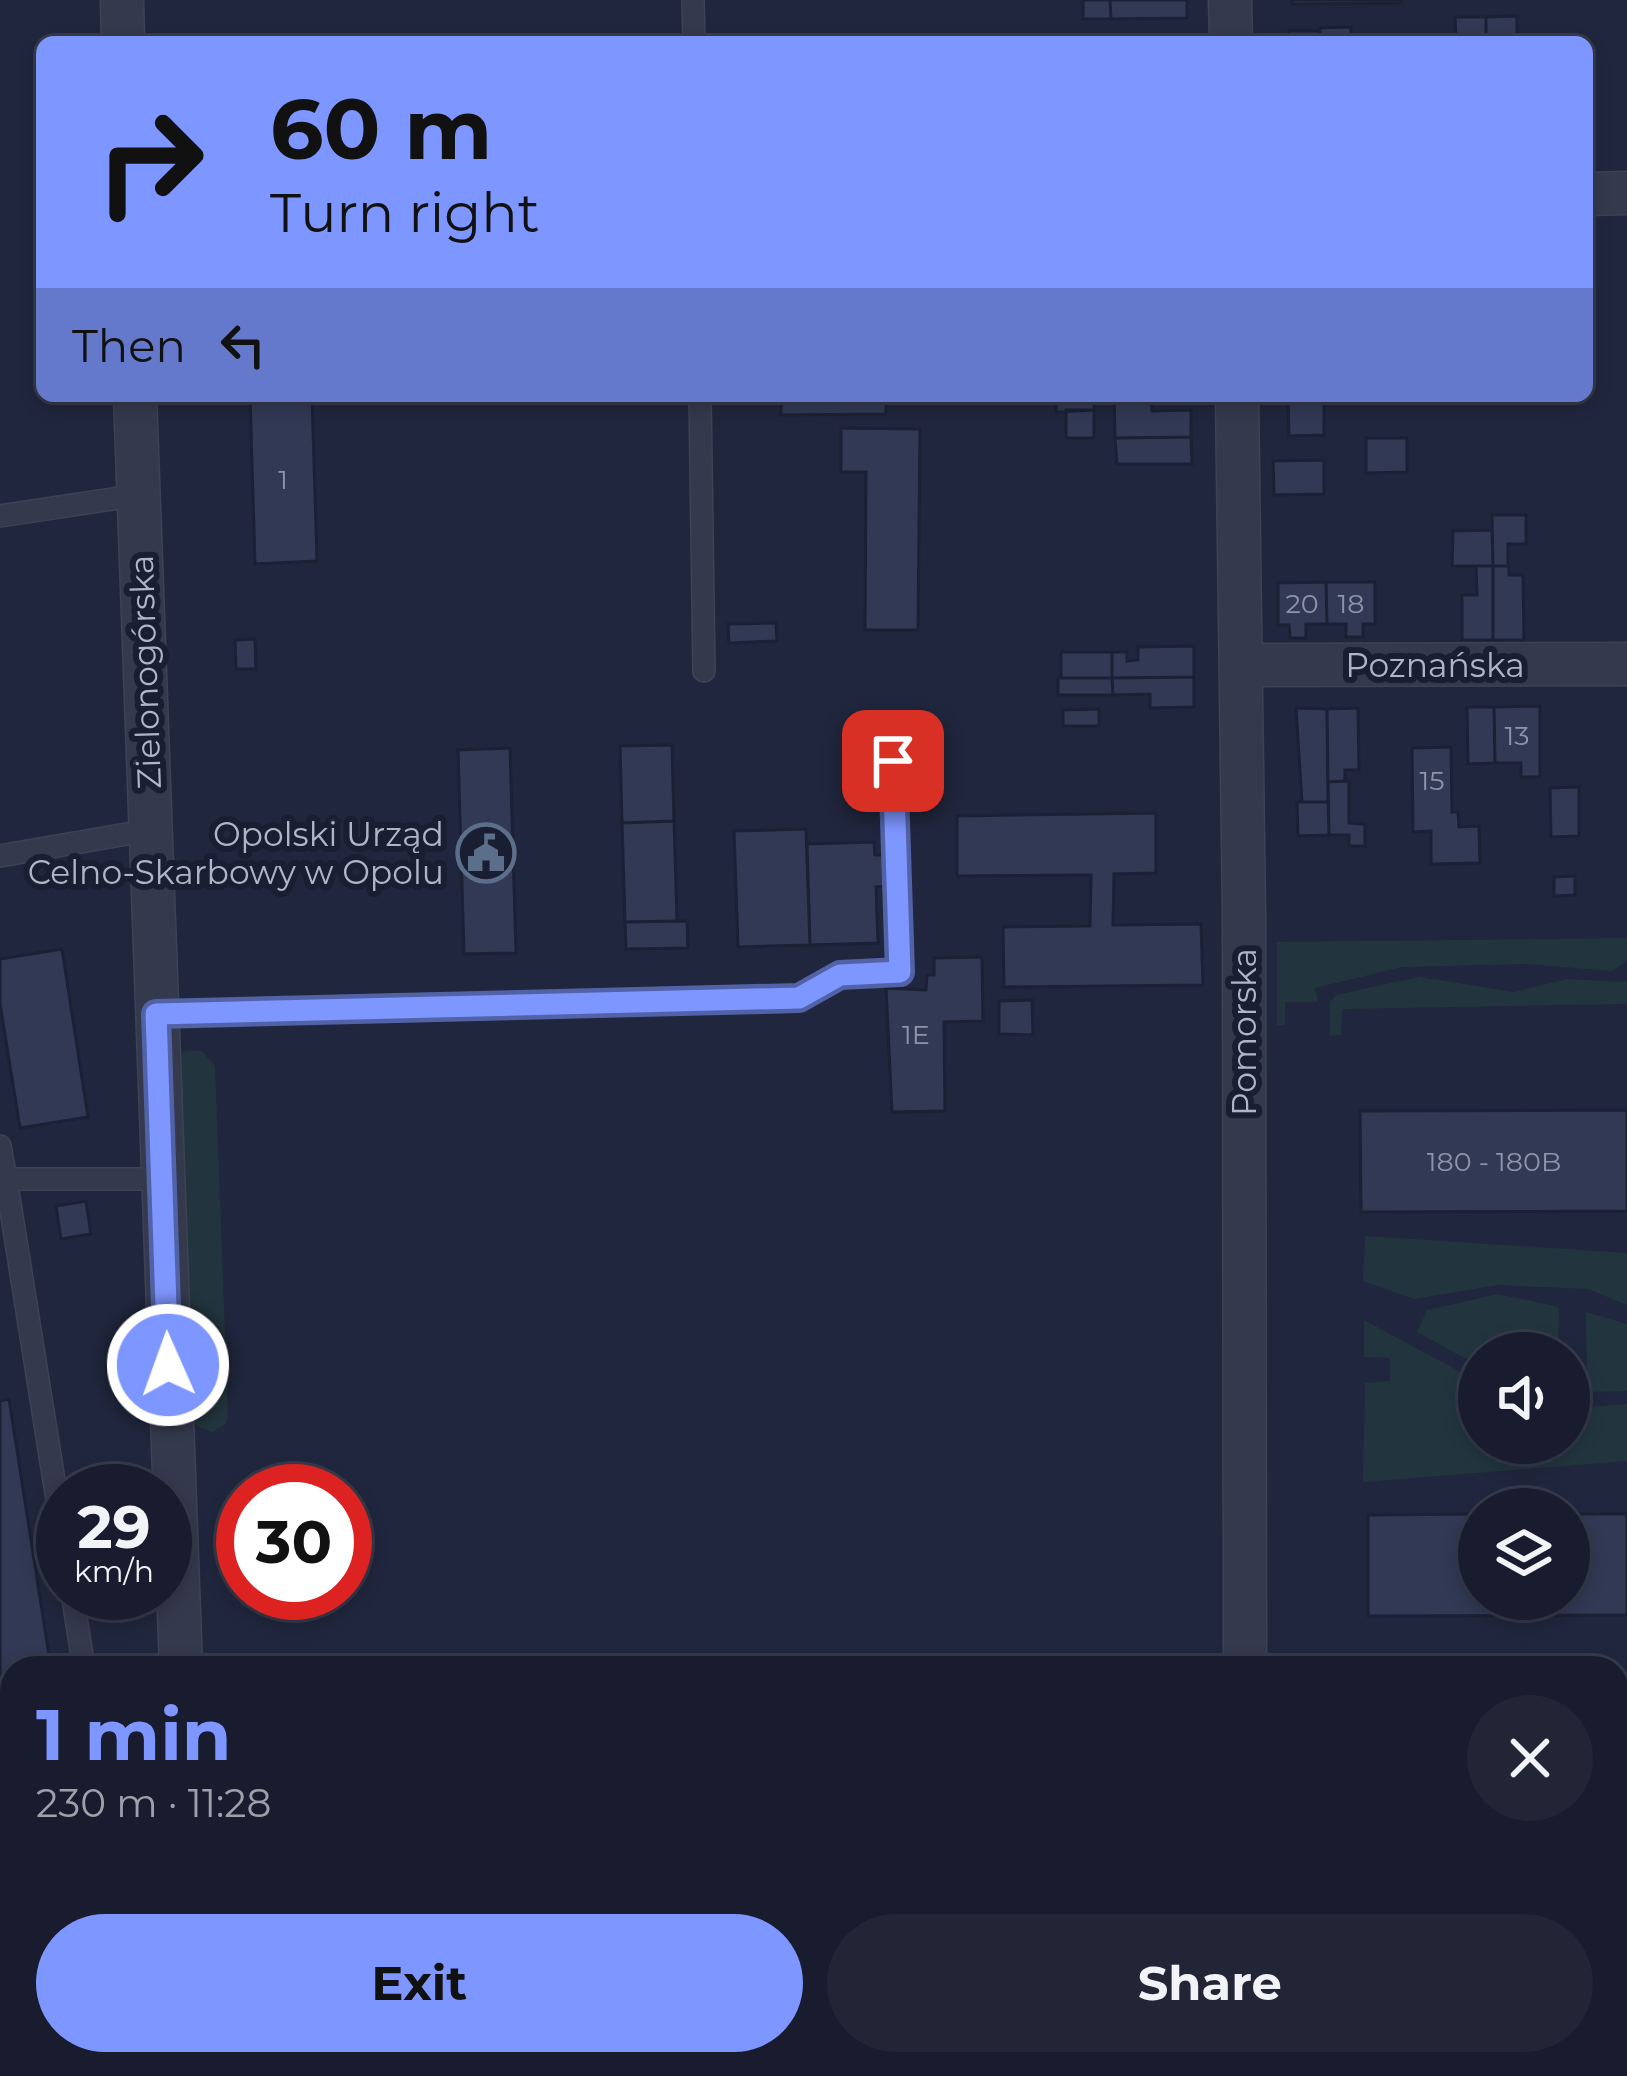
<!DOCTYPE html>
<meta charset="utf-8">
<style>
:root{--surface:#181c2e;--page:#212536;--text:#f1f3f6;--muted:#9fa1aa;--line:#363a4a;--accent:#7e96ff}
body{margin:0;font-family:Montserrat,sans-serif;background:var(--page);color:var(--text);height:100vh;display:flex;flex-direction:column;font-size:45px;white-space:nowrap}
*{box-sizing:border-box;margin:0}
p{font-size:39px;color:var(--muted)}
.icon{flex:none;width:66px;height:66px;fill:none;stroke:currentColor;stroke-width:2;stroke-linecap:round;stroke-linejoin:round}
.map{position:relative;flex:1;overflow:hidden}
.details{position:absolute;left:0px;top:1656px;width:1629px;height:420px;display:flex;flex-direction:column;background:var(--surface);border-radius:36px 36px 0 0;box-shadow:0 6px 18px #0003,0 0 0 3px var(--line)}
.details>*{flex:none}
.top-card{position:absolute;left:36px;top:36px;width:1557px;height:366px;border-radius:18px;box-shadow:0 6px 18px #0003,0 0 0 3px var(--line);background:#7e96ff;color:#111;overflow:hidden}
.buttons{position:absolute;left:1458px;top:1332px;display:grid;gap:24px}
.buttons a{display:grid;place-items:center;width:132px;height:132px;border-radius:50%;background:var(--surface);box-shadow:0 6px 18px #0003,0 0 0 3px var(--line);font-size:60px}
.speed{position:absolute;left:36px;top:1464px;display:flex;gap:24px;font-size:60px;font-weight:700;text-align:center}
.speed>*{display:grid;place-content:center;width:156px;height:156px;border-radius:50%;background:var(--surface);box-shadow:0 6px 18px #0003,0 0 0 3px var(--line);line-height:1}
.speed small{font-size:30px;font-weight:400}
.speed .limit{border:18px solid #d22;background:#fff;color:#111}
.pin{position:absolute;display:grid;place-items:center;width:102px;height:102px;color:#fff;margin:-51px;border-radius:24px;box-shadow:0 6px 18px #0006}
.me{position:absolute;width:132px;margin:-66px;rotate:358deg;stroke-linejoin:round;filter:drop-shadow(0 0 9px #0008)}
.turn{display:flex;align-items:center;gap:42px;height:252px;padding:0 36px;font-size:54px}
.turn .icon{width:156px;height:156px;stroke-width:2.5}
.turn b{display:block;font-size:84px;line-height:102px}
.then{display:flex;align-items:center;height:114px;padding:0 36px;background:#0003;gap:24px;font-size:45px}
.round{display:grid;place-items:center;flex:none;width:126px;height:126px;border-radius:63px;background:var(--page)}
.summary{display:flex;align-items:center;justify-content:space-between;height:204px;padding:0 36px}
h1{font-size:72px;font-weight:700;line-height:90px;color:var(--accent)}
.cta{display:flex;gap:24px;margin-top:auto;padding:24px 36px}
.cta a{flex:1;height:138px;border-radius:72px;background:var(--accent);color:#111;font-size:48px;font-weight:700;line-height:138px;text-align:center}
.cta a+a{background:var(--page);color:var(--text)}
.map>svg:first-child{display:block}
</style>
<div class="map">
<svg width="1627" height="2076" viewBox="0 0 1627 2076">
<rect width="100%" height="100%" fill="#20263d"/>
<path fill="#22353e" d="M 1627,938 L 1627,960 L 1612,971 L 1526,964 L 1402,967 L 1315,988 L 1318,1002 L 1285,1002 L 1285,1025 L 1277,1025 L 1277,942 Z
M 1419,977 L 1514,992 L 1567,979 L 1621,982 L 1627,982 L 1627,1004 L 1342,1009 L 1341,1035 L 1330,1036 L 1330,1002 L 1336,995 Z
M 187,1050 L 202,1051 L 215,1066 L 228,1413 L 226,1424 L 212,1432 L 197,1426 L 169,1390 L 180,1054 Z
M 1365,1236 L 1627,1253 L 1627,1305 L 1588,1289 L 1498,1285 L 1414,1299 L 1363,1281 Z
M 1498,1294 L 1559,1307 L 1558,1353 L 1479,1353 L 1479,1366 L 1417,1332 L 1427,1310 Z
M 1586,1312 L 1627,1324 L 1627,1391 L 1587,1392 Z
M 1364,1320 L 1479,1382 L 1479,1443 L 1569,1443 L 1569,1426 L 1586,1425 L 1586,1407 L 1627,1404 L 1627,1461 L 1363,1482 L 1365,1383 L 1390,1381 L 1390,1358 L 1364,1357 Z"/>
<path fill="#313954" stroke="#1b2034" stroke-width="3" d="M 1083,0 L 1110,0 L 1111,19 L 1083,19 Z
M 1110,0 L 1187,0 L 1187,18 L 1111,19 Z
M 1292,0 L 1401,0 L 1401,3 L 1292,4 Z
M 1517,16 L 1517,42 L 1486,42 L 1486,17 Z
M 1455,17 L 1486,17 L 1486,42 L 1456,42 Z
M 1351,27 L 1351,42 L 1320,42 L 1320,28 Z
M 1289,31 L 1320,31 L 1320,42 L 1289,42 Z
M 250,396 L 312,396 L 317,561 L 255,564 Z
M 781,396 L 886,396 L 886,414 L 781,415 Z
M 1056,396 L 1094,396 L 1094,410 L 1056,412 Z
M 1114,397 L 1151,398 L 1152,411 L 1191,410 L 1191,437 L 1115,438 Z
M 1288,401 L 1324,401 L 1324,435 L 1289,436 Z
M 1066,410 L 1094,410 L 1094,438 L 1066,438 Z
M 841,428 L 920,429 L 918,630 L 865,630 L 866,472 L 841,472 Z
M 1191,437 L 1192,464 L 1117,464 L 1115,438 Z
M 1366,438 L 1407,438 L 1407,472 L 1366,473 Z
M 1324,460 L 1324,494 L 1274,495 L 1273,461 Z
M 1492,515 L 1526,515 L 1526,544 L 1508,544 L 1508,566 L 1493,566 Z
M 1492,530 L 1493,566 L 1452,566 L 1453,531 Z
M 1476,566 L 1493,566 L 1493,640 L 1462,640 L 1462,595 L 1477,595 Z
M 1493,566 L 1509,566 L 1509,575 L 1523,575 L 1524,640 L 1493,640 Z
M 1326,582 L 1375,582 L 1375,624 L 1363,624 L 1363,637 L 1346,637 L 1346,624 L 1327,624 Z
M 1326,582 L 1327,624 L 1306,624 L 1306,638 L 1290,638 L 1289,625 L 1278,625 L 1278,583 Z
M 776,623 L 777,641 L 729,643 L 728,624 Z
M 255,639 L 256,669 L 236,669 L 235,640 Z
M 1194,646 L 1194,677 L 1112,678 L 1112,652 L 1127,652 L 1127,661 L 1138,660 L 1138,647 Z
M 1061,652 L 1112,652 L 1112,678 L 1061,678 Z
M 1194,677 L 1194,707 L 1150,708 L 1150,694 L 1113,695 L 1112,678 Z
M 1058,678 L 1112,678 L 1113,695 L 1058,695 Z
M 1540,706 L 1540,777 L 1521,777 L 1521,763 L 1495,763 L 1494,707 Z
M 1467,707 L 1494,707 L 1495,763 L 1468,764 Z
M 1296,708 L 1327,709 L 1328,802 L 1302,802 Z
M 1358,708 L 1359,770 L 1345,770 L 1345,781 L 1328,782 L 1327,709 Z
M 1099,709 L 1099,726 L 1063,726 L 1063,710 Z
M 672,745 L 674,821 L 622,823 L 620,746 Z
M 1451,747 L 1452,812 L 1458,812 L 1459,827 L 1479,826 L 1480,863 L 1431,864 L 1431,831 L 1413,832 L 1412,748 Z
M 510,748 L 516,953 L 464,954 L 458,750 Z
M 1345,781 L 1349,781 L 1349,823 L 1365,824 L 1365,846 L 1349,846 L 1349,835 L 1329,835 L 1328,782 Z
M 1579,787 L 1579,836 L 1551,837 L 1550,788 Z
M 1297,802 L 1328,802 L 1329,835 L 1298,836 Z
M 1156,813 L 1156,873 L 1114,874 L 1113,925 L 1201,924 L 1203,985 L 1004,987 L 1003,927 L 1090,926 L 1091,875 L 957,876 L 957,816 Z
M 674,821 L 677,921 L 625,922 L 622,823 Z
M 806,829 L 810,945 L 738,947 L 734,831 Z
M 874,842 L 875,855 L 889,855 L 890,886 L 876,887 L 878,943 L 810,945 L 807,844 Z
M 1575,876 L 1575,895 L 1554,896 L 1554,877 Z
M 687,921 L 688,948 L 626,949 L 625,922 Z
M 62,949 L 88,1117 L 20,1128 L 0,1004 L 0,959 Z
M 982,957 L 983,1021 L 944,1022 L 945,1111 L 892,1112 L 886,988 L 926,990 L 927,975 L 934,975 L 934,958 Z
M 1032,1000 L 1033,1035 L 999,1034 L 999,1001 Z
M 1627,1110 L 1627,1211 L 1361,1212 L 1360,1111 Z
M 86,1201 L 91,1234 L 61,1239 L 56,1206 Z
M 9,1399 L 51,1668 L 12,1668 L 12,1743 L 0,1745 L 0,1401 Z
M 1479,1514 L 1479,1599 L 1569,1599 L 1569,1514 L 1627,1514 L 1627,1615 L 1368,1616 L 1368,1515 Z
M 1617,1718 L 1627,1718 L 1627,1770 L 1617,1770 Z
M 12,1846 L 12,1931 L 0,1933 L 0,1848 Z
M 1617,1863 L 1627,1863 L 1627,1984 L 1617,1984 Z
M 12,1931 L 12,1987 L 0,1989 L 0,1933 Z
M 361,2064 L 415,2064 L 416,2076 L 361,2076 Z
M 1339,2064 L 1603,2064 L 1603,2076 L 1339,2076 Z"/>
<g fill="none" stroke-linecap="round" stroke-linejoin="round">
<defs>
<path id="lane" d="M 693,0 L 694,42
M 700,396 L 704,671
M 0,516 L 139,495
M 0,856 L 150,830
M 156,1014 L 799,998 L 840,975 L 900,972 L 893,761
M 0,1146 L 6,1179 L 162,1179
M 6,1179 L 63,1537
M 72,1593 L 84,1668
M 1617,1840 L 1627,1837"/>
<path id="street" d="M 122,0 L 123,42
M 1230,0 L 1231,42
M 1587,194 L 1627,193
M 135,396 L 181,1668
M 1237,396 L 1244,916 L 1245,1668
M 1242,665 L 1627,664
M 198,2064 L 199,2076
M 1244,2064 L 1244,2076"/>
</defs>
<use href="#lane" stroke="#3d4256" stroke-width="24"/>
<use href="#street" stroke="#3d4256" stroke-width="45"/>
<use href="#lane" stroke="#34394d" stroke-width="21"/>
<use href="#street" stroke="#34394d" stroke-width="42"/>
</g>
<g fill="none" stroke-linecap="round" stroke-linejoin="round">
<defs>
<path id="route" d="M 168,1365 L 156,1014 L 799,998 L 840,975 L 900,972 L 893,761"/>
</defs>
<use href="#route" stroke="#5262a6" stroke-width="30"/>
<use href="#route" stroke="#7e96ff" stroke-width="21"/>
</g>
<defs>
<symbol id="civic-ring" viewBox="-11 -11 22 22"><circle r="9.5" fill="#191e32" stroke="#5c6f8a" stroke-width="1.5"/><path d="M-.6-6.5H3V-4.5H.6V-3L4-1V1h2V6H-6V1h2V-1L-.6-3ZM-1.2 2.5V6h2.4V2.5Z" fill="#5c6f8a"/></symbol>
</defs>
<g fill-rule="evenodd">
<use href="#civic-ring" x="453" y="820" width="66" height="66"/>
</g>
<g text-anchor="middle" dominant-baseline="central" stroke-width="12" stroke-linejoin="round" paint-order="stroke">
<g font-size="27" fill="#8e93aa">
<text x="283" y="479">1</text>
<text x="1302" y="603">20</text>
<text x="1351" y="603">18</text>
<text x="1517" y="735">13</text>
<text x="1432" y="780">15</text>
<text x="916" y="1034">1E</text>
<text x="1494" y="1161">180 - 180B</text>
</g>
<g font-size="33" fill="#afb4c9" stroke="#191e32">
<text x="1435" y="665">Poznańska</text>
<text transform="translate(145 672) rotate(-92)">Zielonogórska</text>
<text transform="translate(1244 1032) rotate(-90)">Pomorska</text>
</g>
<g font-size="33" fill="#afb4c9" stroke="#191e32" text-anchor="end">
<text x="444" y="834">Opolski Urząd<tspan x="444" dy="38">Celno-Skarbowy w Opolu</tspan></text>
</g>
</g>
</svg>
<div class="buttons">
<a><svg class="icon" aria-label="sound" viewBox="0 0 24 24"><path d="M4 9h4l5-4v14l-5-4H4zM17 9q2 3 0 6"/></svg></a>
<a><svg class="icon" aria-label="layers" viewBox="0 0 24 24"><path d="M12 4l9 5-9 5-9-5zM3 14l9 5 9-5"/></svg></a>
</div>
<div class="speed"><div>29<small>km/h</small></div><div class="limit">30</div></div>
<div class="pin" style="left:893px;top:761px;background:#d93025"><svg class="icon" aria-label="arrive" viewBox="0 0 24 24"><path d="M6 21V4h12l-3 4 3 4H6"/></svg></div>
<svg class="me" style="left:168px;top:1365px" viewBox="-20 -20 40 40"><circle r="17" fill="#7e96ff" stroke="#fff" stroke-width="3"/><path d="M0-11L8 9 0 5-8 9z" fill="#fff"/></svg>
<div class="top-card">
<div class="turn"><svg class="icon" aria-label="right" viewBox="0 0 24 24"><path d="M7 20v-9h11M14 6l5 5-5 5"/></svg><div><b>60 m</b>Turn right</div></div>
<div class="then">Then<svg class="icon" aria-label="left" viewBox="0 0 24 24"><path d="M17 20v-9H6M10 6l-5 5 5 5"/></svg></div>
</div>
<section class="details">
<div class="summary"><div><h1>1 min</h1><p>230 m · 11:28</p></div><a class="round"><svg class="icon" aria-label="close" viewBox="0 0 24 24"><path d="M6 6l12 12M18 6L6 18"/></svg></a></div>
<div class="cta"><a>Exit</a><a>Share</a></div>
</section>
</div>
